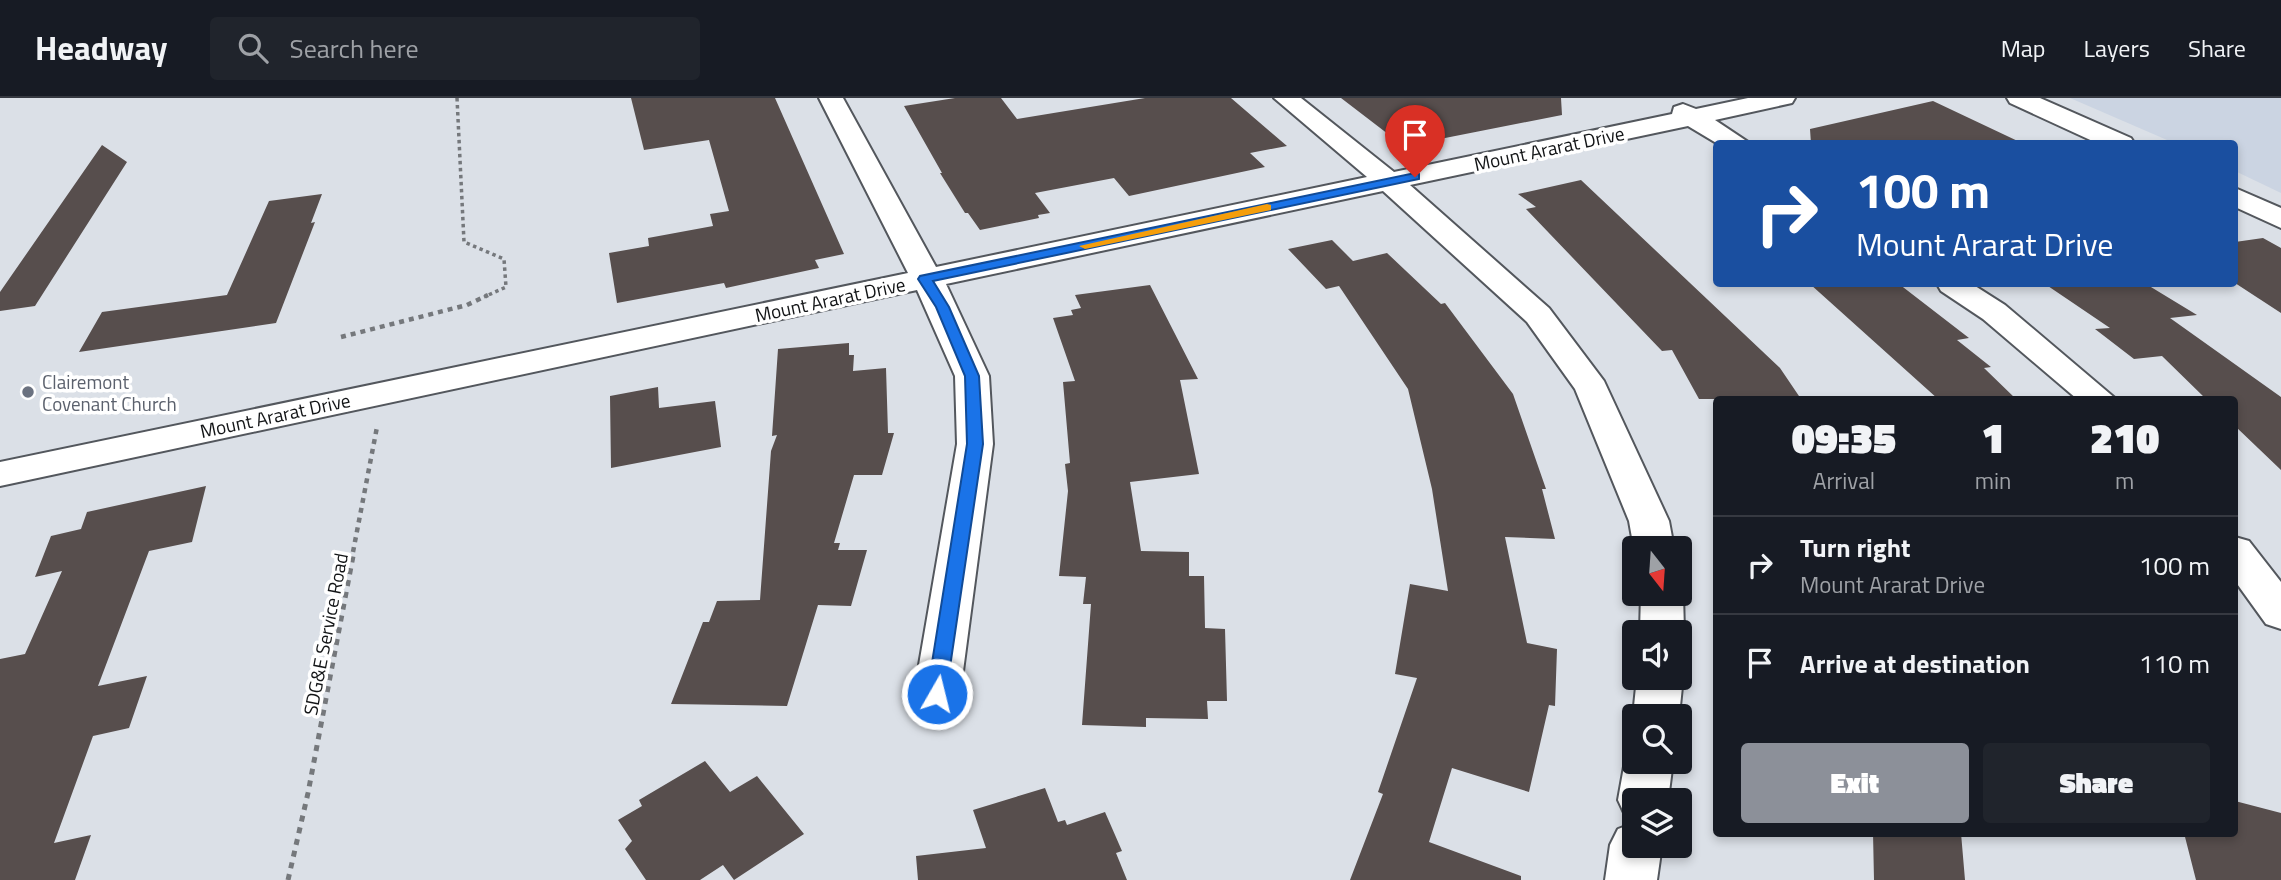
<!DOCTYPE html>
<style>
:root{--surface:#171b24;--page:#20242c;--text:#f1f3f6;--muted:#9ea1a6;--line:#363941;--accent:#8c9099}
body{margin:0;font-family:"Titillium Web",sans-serif;background:var(--page);color:var(--text);height:100vh;display:flex;flex-direction:column;font-size:26px;white-space:nowrap}
*{box-sizing:border-box;margin:0}
p{font-size:23px;color:var(--muted)}
.icon{flex:none;width:38px;height:38px;fill:none;stroke:currentColor;stroke-width:2;stroke-linecap:round;stroke-linejoin:round}
.map{position:relative;flex:1;overflow:hidden}
.details{position:absolute;left:1713px;top:298px;width:525px;height:441px;display:flex;flex-direction:column;background:var(--surface);border-radius:7px;box-shadow:0 4px 10px #0003}
.details>*{flex:none}
.banner{position:absolute;left:1713px;top:42px;width:525px;height:147px;border-radius:7px;box-shadow:0 4px 10px #0003;background:#1a4fa0;color:#fff;overflow:hidden}
.needle{width:46px;rotate:163deg}
.fabs{position:absolute;left:1622px;top:438px;display:grid;gap:14px}
.fabs a{display:grid;place-items:center;width:70px;height:70px;border-radius:7px;background:var(--surface);box-shadow:0 4px 10px #0003;font-size:35px}
.pin{position:absolute;display:grid;place-items:center;width:60px;height:60px;color:#fff;margin:-72px -30px;border-radius:50% 50% 50% 0;rotate:-45deg;box-shadow:0 0 7px #0007}
.pin .icon{rotate:45deg}
.me{position:absolute;width:77px;margin:-38px;rotate:8deg;stroke-linejoin:round;filter:drop-shadow(0 0 5px #0008)}
.turn{display:flex;align-items:center;gap:24px;height:147px;padding:0 28px;font-size:32px}
.turn .icon{width:91px;height:91px;stroke-width:2.5}
.turn b{display:block;font-size:49px;line-height:60px}
.eta{display:flex;justify-content:space-evenly;align-items:center;height:119px;text-align:center}
.eta b{font-size:42px;font-weight:800;line-height:49px}
.primary-button{display:flex;gap:14px;margin-top:auto;padding:14px 28px}
.primary-button a{flex:1;height:80px;border-radius:7px;background:var(--accent);color:#fff;font-size:28px;font-weight:800;line-height:80px;text-align:center}
.primary-button a+a{background:var(--page);color:var(--text)}
ul{padding:0;list-style:none}
li{display:flex;align-items:center;gap:21px;height:98px;padding:0 28px;border-top:2px solid var(--line)}
li div{flex:1}
li b{display:block;font-size:26px}
li em{font-style:normal}
header{display:flex;align-items:center;gap:42px;box-sizing:border-box;height:98px;padding:0 35px;background:var(--surface);border-bottom:2px solid var(--line)}
header strong{font-size:33px}
nav{display:flex;gap:38px;margin-inline-start:auto;font-size:24px}
.search{width:490px;height:63px;background:var(--page);display:flex;align-items:center;gap:18px;box-sizing:border-box;padding:0 24px;border-radius:7px;color:var(--muted);font-size:26px}
.map>svg:first-child{display:block}
</style>
<header>
<strong>Headway</strong>
<div class="search"><svg class="icon" aria-label="search" viewBox="0 0 24 24"><circle cx="10" cy="10" r="6"/><path d="M15 15l6 6"/></svg>Search here</div>
<nav><a>Map</a><a>Layers</a><a>Share</a></nav>
</header>
<div class="map">
<svg width="2281" height="782" viewBox="0 0 2281 782">
<rect width="100%" height="100%" fill="#dbe0e7"/>
<path fill="#cbd4e2" d="M 2070,0 L 2281,0 L 2281,95 L 2235,73 L 2235,46 L 2174,45 Z"/>
<path fill="#574e4d" d="M 631,0 L 775,0 L 844,156 L 815,162 L 819,170 L 726,190 L 724,185 L 617,205 L 609,155 L 649,148 L 648,140 L 713,128 L 710,116 L 729,113 L 709,42 L 644,52 Z
M 955,0 L 1001,0 L 1017,21 L 1145,0 L 1231,0 L 1287,48 L 1250,55 L 1265,69 L 1129,98 L 1114,80 L 1035,95 L 1050,115 L 1038,117 L 1039,120 L 980,132 L 968,115 L 965,115 L 940,75 L 942,75 L 904,8 Z
M 1341,0 L 1561,0 L 1562,17 L 1440,41 L 1424,29 L 1388,36 Z
M 1933,3 L 2024,46 L 1811,46 L 1810,31 Z
M 102,47 L 127,64 L 35,208 L 0,213 L 0,194 Z
M 1581,82 L 1780,270 L 1801,301 L 1699,301 L 1672,252 L 1662,253 L 1526,111 L 1536,109 L 1518,96 Z
M 322,96 L 311,125 L 315,124 L 276,225 L 79,254 L 102,214 L 227,197 L 269,103 Z
M 2263,140 L 2281,150 L 2281,215 L 2235,185 L 2235,144 Z
M 1332,142 L 1353,163 L 1387,155 L 1441,206 L 1445,205 L 1513,296 L 1546,391 L 1542,391 L 1555,441 L 1505,439 L 1527,545 L 1557,551 L 1555,608 L 1549,607 L 1529,694 L 1452,670 L 1429,744 L 1521,778 L 1521,782 L 1350,782 L 1383,696 L 1378,694 L 1417,580 L 1395,576 L 1410,486 L 1448,493 L 1432,391 L 1408,291 L 1339,188 L 1326,191 L 1288,151 Z
M 1810,186 L 1899,186 L 1969,240 L 1957,242 L 1991,269 L 1984,270 L 2016,301 L 1938,301 Z
M 2045,186 L 2146,186 L 2197,217 L 2170,220 L 2281,299 L 2281,372 L 2235,328 L 2235,301 L 2206,301 L 2162,258 L 2134,261 L 2095,231 L 2110,230 Z
M 1150,187 L 1198,281 L 1180,282 L 1199,376 L 1130,384 L 1141,453 L 1189,454 L 1189,478 L 1204,478 L 1205,530 L 1225,531 L 1227,603 L 1207,603 L 1208,621 L 1146,620 L 1146,629 L 1082,627 L 1091,506 L 1083,506 L 1086,479 L 1059,478 L 1068,393 L 1065,366 L 1070,365 L 1063,284 L 1075,283 L 1053,220 L 1073,217 L 1071,212 L 1081,210 L 1075,197 Z
M 849,245 L 849,257 L 854,257 L 853,273 L 886,270 L 888,335 L 894,335 L 882,377 L 854,377 L 834,445 L 840,445 L 838,452 L 867,452 L 851,508 L 818,507 L 787,608 L 671,606 L 703,524 L 709,524 L 717,503 L 760,502 L 771,353 L 777,337 L 772,338 L 778,251 Z
M 658,289 L 659,310 L 715,303 L 721,349 L 611,370 L 610,298 Z
M 206,388 L 192,444 L 149,453 L 98,588 L 147,578 L 129,630 L 93,638 L 54,745 L 91,737 L 75,782 L 0,782 L 0,561 L 25,556 L 62,473 L 35,479 L 51,438 L 81,431 L 87,414 Z
M 705,663 L 730,694 L 757,678 L 804,736 L 734,782 L 723,767 L 700,782 L 646,782 L 625,751 L 632,743 L 618,722 L 642,708 L 639,702 Z
M 1045,690 L 1058,724 L 1065,722 L 1067,727 L 1105,714 L 1122,753 L 1116,755 L 1127,782 L 918,782 L 916,758 L 986,750 L 973,712 Z
M 2235,703 L 2281,715 L 2281,782 L 2196,782 L 2184,735 L 2235,735 Z
M 1873,735 L 1961,735 L 1965,782 L 1874,782 Z"/>
<g fill="none" stroke-linecap="round" stroke-linejoin="round">
<defs>
<path id="minor" d="M 819,0 L 843,0 L 936,169 L 1367,79 L 1274,0 L 1301,0 L 1394,74 L 1672,16 L 1674,9 L 1683,6 L 1696,11 L 1748,0 L 1795,0 L 1792,5 L 1715,22 L 1751,46 L 1718,46 L 1688,28 L 1410,87 L 1549,210 L 1604,283 L 1669,423 L 1674,450 L 1634,451 L 1629,423 L 1575,291 L 1527,224 L 1383,93 L 946,186 L 989,278 L 993,346 L 960,596 L 953,609 L 937,614 L 921,609 L 914,596 L 957,346 L 955,278 L 917,192 L 0,388 L 0,364 L 908,175 Z
M 2007,0 L 2040,0 L 2131,40 L 2135,46 L 2099,46 L 2010,5 Z
M 2235,90 L 2281,110 L 2281,130 L 2235,109 Z
M 1937,186 L 1972,186 L 2005,207 L 2116,301 L 2077,301 L 1983,221 L 1941,193 Z
M 2235,439 L 2249,443 L 2281,484 L 2281,531 L 2266,526 L 2235,483 Z
M 1680,490 L 1683,495 L 1684,534 L 1680,541 L 1680,534 L 1640,534 L 1641,495 L 1680,495 Z
M 1680,574 L 1683,579 L 1679,618 L 1634,618 L 1634,621 L 1633,618 L 1637,579 L 1680,579 Z
M 1634,648 L 1634,663 L 1673,663 L 1668,702 L 1634,702 L 1634,720 L 1625,717 L 1618,702 L 1625,663 Z
M 1634,725 L 1634,747 L 1662,747 L 1657,782 L 1605,782 L 1610,747 L 1618,731 Z"/>
</defs>
<use href="#minor" stroke="#53575d" stroke-width="4"/>
<path stroke="#75787c" stroke-width="3.5" stroke-dasharray="3.5 3.5" stroke-linecap="butt" d="M 457,0 L 464,144 L 504,161 L 506,189 L 484,199"/>
<path stroke="#75787c" stroke-width="4.5" stroke-dasharray="5 5" stroke-linecap="butt" d="M 341,239 L 467,207 L 488,197
M 353,454 L 377,329"/>
<path stroke="#75787c" stroke-width="5" stroke-dasharray="6 6" stroke-linecap="butt" d="M 288,782 L 308,695 L 354,453"/>
<use href="#minor" fill="#fff" fill-rule="evenodd"/>
</g>
<path fill="#1a73e8" stroke="#114b97" stroke-width="2" d="M 1415,75 L 1419,76 L 1419,81 L 933,183 L 949,209 L 979,278 L 983,346 L 946,596 L 937,604 L 930,601 L 927,596 L 967,346 L 965,278 L 936,209 L 918,181 L 920,178 Z"/>
<path fill="#f59e0b" d="M 1267,106 L 1271,107 L 1271,112 L 1085,151 L 1079,148 Z"/>
<circle fill="#6b7280" stroke="#fff" stroke-width="2.5" cx="28" cy="294" r="7"/>
<g text-anchor="middle" dominant-baseline="central" stroke-width="7" stroke-linejoin="round" paint-order="stroke">
<g font-size="19" fill="#121416" stroke="#fff">
<text transform="translate(1549 50) rotate(-12)">Mount Ararat Drive</text>
<text transform="translate(830 201) rotate(-12)">Mount Ararat Drive</text>
<text transform="translate(275 317) rotate(-12)">Mount Ararat Drive</text>
<text transform="translate(325 536) rotate(-79)">SDG&amp;E Service Road</text>
</g>
<g font-size="19" fill="#5b616d" stroke="#fff" text-anchor="start">
<text x="42" y="283">Clairemont<tspan x="42" dy="22">Covenant Church</tspan></text>
</g>
</g>
</svg>
<div class="fabs">
<a><svg class="needle" viewBox="-14 -14 28 28"><path d="M0-13l5 13h-10z" fill="#e53935"/><path d="M0 13l5-13h-10z" fill="#9ea1a6"/></svg></a>
<a><svg class="icon" aria-label="sound" viewBox="0 0 24 24"><path d="M4 9h4l5-4v14l-5-4H4zM17 9q2 3 0 6"/></svg></a>
<a><svg class="icon" aria-label="search" viewBox="0 0 24 24"><circle cx="10" cy="10" r="6"/><path d="M15 15l6 6"/></svg></a>
<a><svg class="icon" aria-label="layers" viewBox="0 0 24 24"><path d="M12 4l9 5-9 5-9-5zM3 14l9 5 9-5"/></svg></a>
</div>
<div class="pin" style="left:1415px;top:79px;background:#d93025"><svg class="icon" aria-label="arrive" viewBox="0 0 24 24"><path d="M6 21V4h12l-3 4 3 4H6"/></svg></div>
<svg class="me" style="left:937px;top:596px" viewBox="-20 -20 40 40"><circle r="17" fill="#1a73e8" stroke="#fff" stroke-width="3"/><path d="M0-11L8 9 0 5-8 9z" fill="#fff"/></svg>
<div class="banner">
<div class="turn"><svg class="icon" aria-label="right" viewBox="0 0 24 24"><path d="M7 20v-9h11M14 6l5 5-5 5"/></svg><div><b>100 m</b>Mount Ararat Drive</div></div>
</div>
<section class="details">
<div class="eta">
<div><b>09:35</b><p>Arrival</p></div>
<div><b>1</b><p>min</p></div>
<div><b>210</b><p>m</p></div>
</div>
<ul>
<li><svg class="icon" aria-label="right" viewBox="0 0 24 24"><path d="M7 20v-9h11M14 6l5 5-5 5"/></svg><div><b>Turn right</b><p>Mount Ararat Drive</p></div><em>100 m</em></li>
<li><svg class="icon" aria-label="arrive" viewBox="0 0 24 24"><path d="M6 21V4h12l-3 4 3 4H6"/></svg><div><b>Arrive at destination</b></div><em>110 m</em></li>
</ul>
<div class="primary-button"><a>Exit</a><a>Share</a></div>
</section>
</div>
